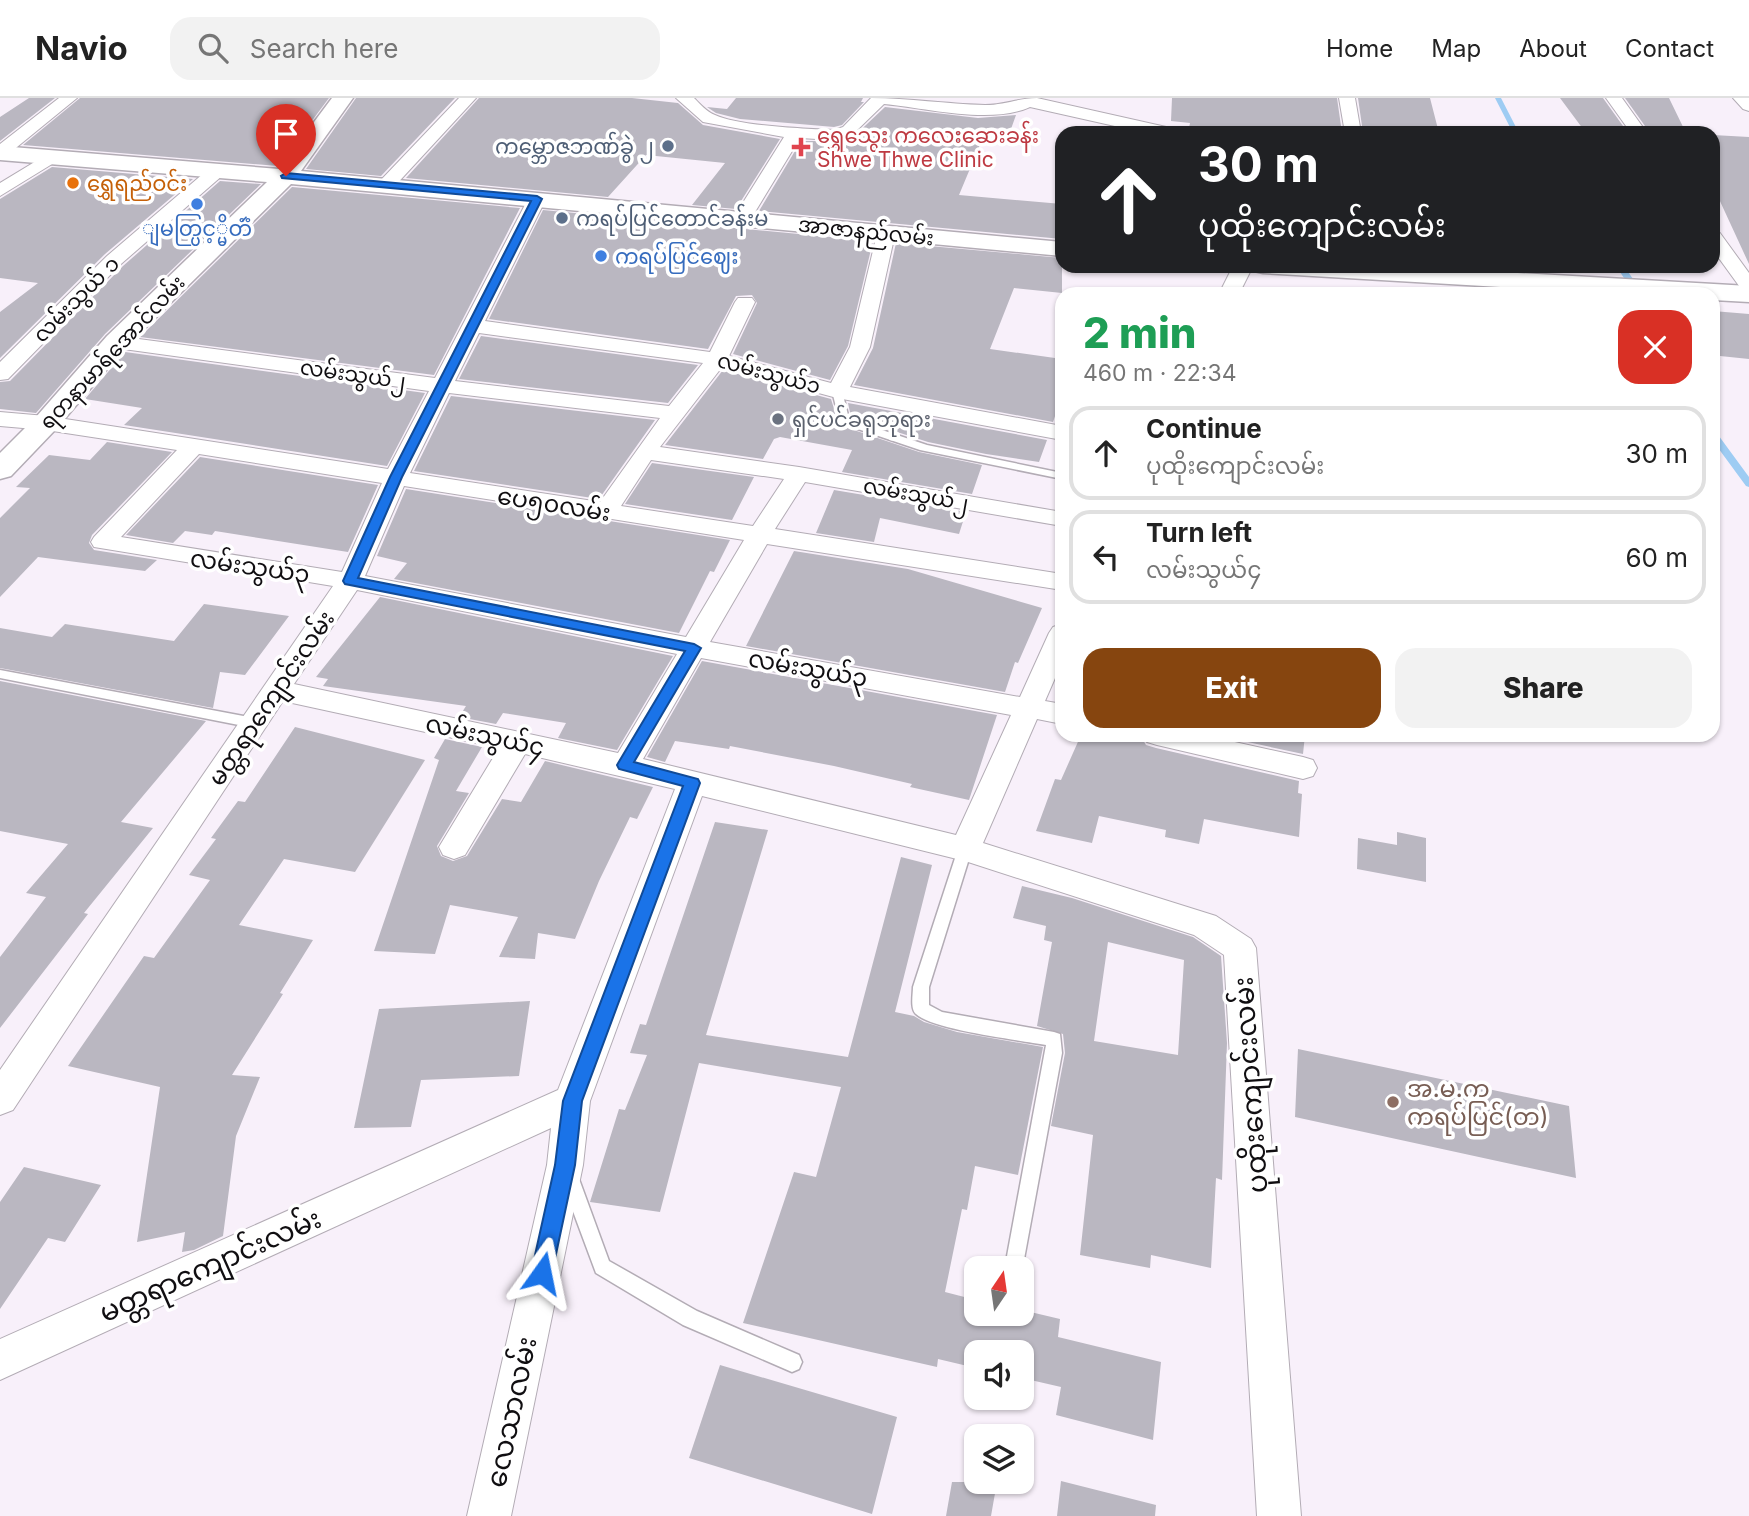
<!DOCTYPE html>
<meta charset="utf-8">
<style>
:root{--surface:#fff;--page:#f2f2f2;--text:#222;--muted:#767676;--line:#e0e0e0;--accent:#86450f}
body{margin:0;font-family:Inter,"Noto Sans Myanmar",sans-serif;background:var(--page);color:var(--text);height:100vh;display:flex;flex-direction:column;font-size:26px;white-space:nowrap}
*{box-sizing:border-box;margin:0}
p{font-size:23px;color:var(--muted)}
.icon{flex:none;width:38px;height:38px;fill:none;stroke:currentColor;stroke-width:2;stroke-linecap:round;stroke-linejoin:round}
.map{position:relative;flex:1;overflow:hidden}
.panel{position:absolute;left:1055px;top:189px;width:665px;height:455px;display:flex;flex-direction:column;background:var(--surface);border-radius:21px;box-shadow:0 2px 5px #0004}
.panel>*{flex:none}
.guide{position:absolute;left:1055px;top:28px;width:665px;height:147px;border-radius:21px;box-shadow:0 2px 5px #0004;background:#202124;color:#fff;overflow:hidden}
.needle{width:46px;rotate:13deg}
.buttons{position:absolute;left:964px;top:1158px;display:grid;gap:14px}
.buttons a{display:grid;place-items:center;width:70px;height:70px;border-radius:14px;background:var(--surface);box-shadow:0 2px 5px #0004;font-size:35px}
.pin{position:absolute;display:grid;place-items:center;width:60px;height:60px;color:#fff;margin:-72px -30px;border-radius:50% 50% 50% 0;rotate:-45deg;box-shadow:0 0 7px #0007}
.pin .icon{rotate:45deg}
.me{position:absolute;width:77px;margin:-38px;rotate:12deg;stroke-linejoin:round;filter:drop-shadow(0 0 5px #0008)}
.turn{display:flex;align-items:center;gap:24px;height:147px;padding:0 28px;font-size:32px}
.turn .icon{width:91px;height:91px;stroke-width:2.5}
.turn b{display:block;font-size:49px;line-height:60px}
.round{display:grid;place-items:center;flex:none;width:74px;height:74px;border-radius:21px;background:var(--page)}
.overview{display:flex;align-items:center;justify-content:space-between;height:119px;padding:0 28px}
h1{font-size:42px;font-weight:800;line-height:52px;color:#1e9e55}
.action{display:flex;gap:14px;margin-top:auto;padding:14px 28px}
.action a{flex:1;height:80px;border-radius:21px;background:var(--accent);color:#fff;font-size:28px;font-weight:800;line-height:80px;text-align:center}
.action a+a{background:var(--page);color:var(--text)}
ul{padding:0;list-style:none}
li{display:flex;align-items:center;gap:21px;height:94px;margin:0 14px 10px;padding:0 14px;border:4px solid var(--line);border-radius:21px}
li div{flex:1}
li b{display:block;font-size:26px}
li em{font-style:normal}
header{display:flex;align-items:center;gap:42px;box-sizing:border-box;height:98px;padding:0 35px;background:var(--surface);border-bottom:2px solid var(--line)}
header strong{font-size:33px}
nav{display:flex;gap:38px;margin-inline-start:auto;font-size:24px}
.search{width:490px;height:63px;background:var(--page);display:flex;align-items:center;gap:18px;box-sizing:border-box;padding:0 24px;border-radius:21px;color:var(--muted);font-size:26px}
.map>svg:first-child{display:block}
</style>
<header>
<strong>Navio</strong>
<div class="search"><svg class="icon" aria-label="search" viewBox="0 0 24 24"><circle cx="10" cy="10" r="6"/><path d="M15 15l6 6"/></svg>Search here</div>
<nav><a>Home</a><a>Map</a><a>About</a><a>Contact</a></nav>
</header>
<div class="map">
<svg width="1749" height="1418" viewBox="0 0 1749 1418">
<rect width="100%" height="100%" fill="#f8f0fa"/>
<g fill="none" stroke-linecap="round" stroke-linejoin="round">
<path fill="#9eccf3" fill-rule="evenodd" d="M 1495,0 L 1501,0 L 1519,35 L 1513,35 Z
M 1616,168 L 1624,168 L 1633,181 L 1632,183 L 1626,183 Z
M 1713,333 L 1716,334 L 1749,379 L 1749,389 L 1746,388 L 1713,343 Z"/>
</g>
<path fill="#bab7c1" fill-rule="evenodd" d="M 29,0 L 55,0 L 0,43 L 0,19 Z
M 80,0 L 329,0 L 278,68 L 23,47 Z
M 356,0 L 455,0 L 381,78 L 306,71 Z
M 479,0 L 632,0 L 678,5 L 703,27 L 780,41 L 736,111 L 692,107 L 725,65 L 646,57 L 608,99 L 406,80 Z
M 736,0 L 863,0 L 861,4 L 864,4 L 842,27 L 834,29 L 740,21 L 716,15 L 707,9 L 727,11 Z
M 1172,0 L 1337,0 L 1342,35 L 1249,29 L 1248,35 L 1188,35 L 1190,25 L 1171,23 Z
M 1358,0 L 1430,0 L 1439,35 L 1363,35 Z
M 1560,0 L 1603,0 L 1628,35 L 1586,35 Z
M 1625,0 L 1669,0 L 1686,35 L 1650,35 Z
M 885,9 L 978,20 L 1016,17 L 1011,31 L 987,30 L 959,97 L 1062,106 L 1062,141 L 759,113 L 801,43 L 849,43 Z
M 1713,37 L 1749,39 L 1749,166 L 1713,88 Z
M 52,69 L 193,81 L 105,156 L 0,260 L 0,214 L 38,185 L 0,180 L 0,101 Z
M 220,83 L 261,86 L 105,236 L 36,315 L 0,311 L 0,284 L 10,283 L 123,168 Z
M 292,89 L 520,110 L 434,277 L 140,239 Z
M 543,112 L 873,143 L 848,248 L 830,282 L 733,256 L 757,205 L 752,197 L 736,198 L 708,251 L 489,221 Z
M 896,145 L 1062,160 L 1062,195 L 1014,190 L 990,251 L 1062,261 L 1062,298 L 1053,324 L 854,287 L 873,250 Z
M 1713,213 L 1749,216 L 1749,261 L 1720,258 L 1713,245 Z
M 481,238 L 698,267 L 668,305 L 459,281 Z
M 125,254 L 425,295 L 387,368 L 124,327 L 142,310 L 85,301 Z
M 723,272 L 831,301 L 839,327 L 919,354 L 982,367 L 972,396 L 842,374 L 852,352 L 780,339 L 774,341 L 763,361 L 665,347 Z
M 451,298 L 655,322 L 599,401 L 414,373 Z
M 848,305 L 1047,342 L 1039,364 L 986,356 L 928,344 L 851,319 Z
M 107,344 L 172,354 L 92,437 L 89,445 L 94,452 L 157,462 L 145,473 L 38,459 L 0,499 L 0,420 L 30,390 L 16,389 L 49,357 L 90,362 Z
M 200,359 L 378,387 L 348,454 L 215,433 L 212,437 L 185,433 L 173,445 L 126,437 Z
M 652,365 L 754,379 L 732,422 L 625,406 Z
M 406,391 L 730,442 L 714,474 L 710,473 L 679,535 L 394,481 L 407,465 L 377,458 Z
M 834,392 L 966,414 L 959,436 L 880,420 L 874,444 L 816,435 Z
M 794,453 L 908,471 L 1042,510 L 1018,565 L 1015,564 L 1005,594 L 746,548 Z
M 380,499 L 673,558 L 617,652 L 558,640 L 566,625 L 503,615 L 496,626 L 459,619 L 466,608 L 323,588 L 328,581 L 316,579 Z
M 204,506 L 289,518 L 245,577 L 220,574 L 213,610 L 0,570 L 0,530 L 52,539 L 65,526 L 174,543 Z
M 702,563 L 997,617 L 969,702 L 910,689 L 912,686 L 834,668 L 730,648 L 729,651 L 675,643 L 665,664 L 647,659 Z
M 0,583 L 206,623 L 121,724 L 153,730 L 84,815 L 88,816 L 0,930 L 0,859 L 46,799 L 26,795 L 68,746 L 0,733 Z
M 295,629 L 425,662 L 355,774 L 284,761 L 239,827 L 313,842 L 280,895 L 283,896 L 232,977 L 260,979 L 236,1038 L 223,1138 L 194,1152 L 182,1154 L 185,1134 L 137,1144 L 160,989 L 68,968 L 144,858 L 154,860 L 210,782 L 189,777 L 216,741 L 211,740 L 238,703 L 245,704 Z
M 1081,637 L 1140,637 L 1146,647 L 1156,650 L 1299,683 L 1298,695 L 1302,696 L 1299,739 L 1204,721 L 1199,746 L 1165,739 L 1166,732 L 1099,718 L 1092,745 L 1036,733 L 1055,681 L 1061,682 Z
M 1215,637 L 1305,637 L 1303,656 Z
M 445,641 L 482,649 L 456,693 L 469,695 L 437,748 L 441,758 L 453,763 L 467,758 L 502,701 L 521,704 L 545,663 L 653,689 L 637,721 L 630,719 L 599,783 L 575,841 L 538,835 L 535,861 L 499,859 L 518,819 L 450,807 L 435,856 L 374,853 L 439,662 L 434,660 Z
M 715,724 L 768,732 L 706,937 L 848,959 L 901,759 L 932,767 L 895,914 L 914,918 L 924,924 L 957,934 L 1043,949 L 1018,1077 L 975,1068 L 967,1112 L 962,1111 L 945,1194 L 976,1202 L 976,1216 L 1022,1216 L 1022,1212 L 1060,1221 L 1058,1239 L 1161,1264 L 1153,1342 L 1056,1317 L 1061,1289 L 1022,1280 L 1022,1255 L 976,1255 L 976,1270 L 938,1261 L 937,1269 L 743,1225 L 794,1074 L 816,1079 L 841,989 L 699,965 L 660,1114 L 590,1104 L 619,1011 L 625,1012 L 647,957 L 630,955 L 640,926 L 646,927 Z
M 1397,734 L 1426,740 L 1426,784 L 1357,771 L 1358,740 L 1397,747 Z
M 1022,788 L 1072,800 L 1193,839 L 1221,858 L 1227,945 L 1222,1082 L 1216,1080 L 1211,1170 L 1151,1157 L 1150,1170 L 1080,1157 L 1093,1037 L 1051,1028 L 1065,955 L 1063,936 L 1037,928 L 1052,844 L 1044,842 L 1046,828 L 1013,820 ZM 1108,844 L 1184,862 L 1178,957 L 1094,943 Z
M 530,903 L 519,978 L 421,982 L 411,1029 L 354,1030 L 379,911 Z
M 1298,951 L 1569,1008 L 1576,1080 L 1295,1019 Z
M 24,1069 L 101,1087 L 65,1144 L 48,1140 L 0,1211 L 0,1104 Z
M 720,1267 L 897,1319 L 872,1416 L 689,1360 Z
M 1061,1383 L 1156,1407 L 1155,1418 L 1057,1418 Z
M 952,1384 L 997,1384 L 991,1418 L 946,1418 Z"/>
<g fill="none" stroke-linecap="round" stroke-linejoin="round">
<defs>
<path id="lane" d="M 837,290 L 842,293 L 849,321 L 927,347 L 1062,375 L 1062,381 L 920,352 L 840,325 L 832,293 Z
M 0,572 L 254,620 L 261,625 L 254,630 L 0,580 Z
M 965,745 L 970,747 L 972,751 L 929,889 L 929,907 L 942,914 L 1054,934 L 1060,936 L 1062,955 L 1022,1172 L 1005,1169 L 1046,947 C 1019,942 933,932 916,916 C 910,911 913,896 913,889 L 958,751 L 960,747 Z
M 570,1073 L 576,1075 L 579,1081 L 609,1163 L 697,1213 L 799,1257 L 802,1264 L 799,1271 L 792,1274 L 683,1227 L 596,1175 L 561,1081 L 564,1075 Z"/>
<path id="street" d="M 59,0 L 77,0 L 6,58 L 0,59 L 0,46 Z
M 459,0 L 476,0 L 392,91 L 380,91 L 377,87 L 380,83 Z
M 676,0 L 694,0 C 700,6 707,14 715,17 C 738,28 807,31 834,32 L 843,29 L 871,0 C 909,0 946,6 985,7 C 1004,7 1019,0 1037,0 L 1175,31 L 1177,35 L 1146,35 L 1030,9 C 991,27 926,10 884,6 L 849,40 L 834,42 L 800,40 L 752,119 L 743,124 L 734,119 L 784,39 L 703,24 Z
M 1339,0 L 1355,0 L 1361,35 L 1345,35 Z
M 1606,0 L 1622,0 L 1647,35 L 1631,35 Z
M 1733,0 L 1749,0 L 1749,13 L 1743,11 Z
M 51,54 L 57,55 L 60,59 L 57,63 L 0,98 L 0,85 Z
M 217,68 L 223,69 L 226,73 L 223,77 L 121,166 L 8,281 L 0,282 L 0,264 L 107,158 L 211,69 Z
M 537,96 L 546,101 L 485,223 L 710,254 L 735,204 L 738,200 L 752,200 L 755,204 L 729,258 L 831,285 L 850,249 L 877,136 L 886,130 L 895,136 L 870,249 L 850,289 L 1062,328 L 1062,342 L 837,300 L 722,269 L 660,349 L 799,369 L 1062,414 L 1062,428 L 805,384 L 775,431 L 1062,476 L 1062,492 L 767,446 L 710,544 L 1020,599 L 1049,535 L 1053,529 L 1062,526 L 1062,564 L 1045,603 L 1062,606 L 1062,626 L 1037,621 L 983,745 L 1216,818 L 1251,841 L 1256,850 L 1301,1418 L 1257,1418 L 1224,857 L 1194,837 L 965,763 L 702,698 L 590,1003 L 583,1067 L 511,1418 L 467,1418 L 547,1067 L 551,1030 L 0,1282 L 0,1241 L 558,992 L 675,691 L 525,656 L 465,757 L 454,761 L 443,757 L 439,749 L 499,650 L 283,603 L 13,1012 L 0,1017 L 0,972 L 333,488 L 94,449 L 91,444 L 94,439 L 177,352 L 46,332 L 0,328 L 0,314 L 46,318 L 388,371 L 429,293 L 116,250 L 109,248 L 106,244 L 109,240 L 116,238 L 435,280 L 528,101 ZM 479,235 L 703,265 L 669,308 L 455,283 ZM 449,295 L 660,320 L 600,404 L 410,375 ZM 199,356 L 382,385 L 342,474 L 121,439 ZM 651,362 L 784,381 L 753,428 L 621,408 ZM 404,388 L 744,442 L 686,539 L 365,478 ZM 357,492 L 677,556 L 618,655 L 294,586 ZM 701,560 L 1011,617 L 956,737 L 643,661 Z
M 1713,133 L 1720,135 L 1749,175 L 1749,194 L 1742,192 L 1713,152 Z
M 1233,168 L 1253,168 L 1239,196 L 1219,196 Z
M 1143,637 L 1203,637 L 1303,659 L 1313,662 L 1317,670 L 1313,678 L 1303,681 L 1157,647 L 1147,644 Z"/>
<path id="secondary" d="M 332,0 L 353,0 L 301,73 L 1062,144 L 1062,158 L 291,86 L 125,250 L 56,331 L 11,378 L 0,381 L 0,355 L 36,319 L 107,238 L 267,84 L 0,62 L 0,48 L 279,71 Z
M 1251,168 L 1394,168 L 1749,188 L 1749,204 L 1713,202 L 1713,196 L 1617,196 L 1263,175 L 1254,173 Z"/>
</defs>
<use href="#lane" stroke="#b3acb5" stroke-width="3"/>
<use href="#street" stroke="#b3acb5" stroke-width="2"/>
<use href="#secondary" stroke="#b3acb5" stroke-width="3"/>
<use href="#lane" fill="#fff" fill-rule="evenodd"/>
<use href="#street" fill="#fff" fill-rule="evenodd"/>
<use href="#secondary" fill="#fff" fill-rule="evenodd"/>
</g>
<path fill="#1a73e8" stroke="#114b97" stroke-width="2" d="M 286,75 L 537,98 L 542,101 L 402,379 L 358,480 L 694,546 L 701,550 L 634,664 L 698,681 L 700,685 L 582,1003 L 575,1067 L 552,1175 L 549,1182 L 542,1185 L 534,1182 L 531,1175 L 555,1067 L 563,1003 L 683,688 L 619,671 L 617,667 L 685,553 L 345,486 L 343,483 L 390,379 L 531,103 L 282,80 L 281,78 Z"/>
<g fill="#5c6f8a" stroke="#fff" stroke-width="2.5">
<circle cx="668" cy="48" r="7"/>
<circle cx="562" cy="120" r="7"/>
</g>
<path fill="#e0444e" stroke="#fff" stroke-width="2.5" d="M797.5 38.5h7v7h7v7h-7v7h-7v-7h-7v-7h7z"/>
<circle fill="#e8710a" stroke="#fff" stroke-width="2.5" cx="73" cy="85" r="7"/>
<g fill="#3f7fe0" stroke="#fff" stroke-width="2.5">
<circle cx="197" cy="106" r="7"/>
<circle cx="601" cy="158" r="7"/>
</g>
<circle fill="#6b7280" stroke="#fff" stroke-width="2.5" cx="778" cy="321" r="7"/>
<circle fill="#8d6e63" stroke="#fff" stroke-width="2.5" cx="1393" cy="1004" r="7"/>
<g text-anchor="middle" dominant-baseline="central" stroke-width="7" stroke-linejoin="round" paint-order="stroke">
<g font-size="21" fill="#be3a42" stroke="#fff" text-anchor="start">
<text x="817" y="37">ရွှေသွေး ကလေးဆေးခန်း<tspan x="817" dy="24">Shwe Thwe Clinic</tspan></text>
</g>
<g font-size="21" fill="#4e5e75" stroke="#fff" text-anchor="end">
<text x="654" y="48">ကမ္ဘောဇဘဏ်ခွဲ ၂</text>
<text x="576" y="120" text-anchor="start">ကရပ်ပြင်တောင်ခန်းမ</text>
</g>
<g font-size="21" fill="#c56008" stroke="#fff" text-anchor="start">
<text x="87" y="85">ရွှေရည်ဝင်း</text>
</g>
<g font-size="21" fill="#366cbe" stroke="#fff">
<text x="197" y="130">ျမတ္ပြင့္မိတၱဴ</text>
<text x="615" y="158" text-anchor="start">ကရပ်ပြင်ဈေး</text>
</g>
<g font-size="21" fill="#100e11" stroke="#fff">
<text transform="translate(866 133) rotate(6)">အာဇာနည်လမ်း</text>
<text transform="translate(76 201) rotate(-45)">လမ်းသွယ် ၁</text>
<text transform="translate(112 254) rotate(-47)">ရတနာမာရ်အောင်လမ်း</text>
<text transform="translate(769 275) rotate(15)">လမ်းသွယ်၁</text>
<text transform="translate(353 276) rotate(8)">လမ်းသွယ်၂</text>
<text transform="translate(916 396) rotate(10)">လမ်းသွယ်၂</text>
</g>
<g font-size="21" fill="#5b616d" stroke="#fff" text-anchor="start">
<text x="792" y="321">ရှင်ပင်ခရုဘုရား</text>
</g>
<g font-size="24" fill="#100e11" stroke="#fff">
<text transform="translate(554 406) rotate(9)">ပေ၅၀လမ်း</text>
<text transform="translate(250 468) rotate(8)">လမ်းသွယ်၃</text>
<text transform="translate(808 570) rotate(10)">လမ်းသွယ်၃</text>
<text transform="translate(271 600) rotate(-56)">မတ္တရာကျောင်းလမ်း</text>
<text transform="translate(485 637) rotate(12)">လမ်းသွယ်၄</text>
</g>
<g font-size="24" fill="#785e54" stroke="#fff" text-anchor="start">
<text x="1407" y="990">အ.မ.က<tspan x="1407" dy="28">ကရပ်ပြင်(တ)</tspan></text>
</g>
<g font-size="28" fill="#100e11" stroke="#fff">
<text transform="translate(1250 987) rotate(-94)">ပုထိုးကျောင်းလမ်း</text>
<text transform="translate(210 1167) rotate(-24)">မတ္တရာကျောင်းလမ်း</text>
<text transform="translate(511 1314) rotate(-78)">လေသာလမ်း</text>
</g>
</g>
</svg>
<div class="buttons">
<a><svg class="needle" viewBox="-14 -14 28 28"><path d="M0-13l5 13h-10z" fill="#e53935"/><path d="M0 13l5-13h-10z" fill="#767676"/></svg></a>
<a><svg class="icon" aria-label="sound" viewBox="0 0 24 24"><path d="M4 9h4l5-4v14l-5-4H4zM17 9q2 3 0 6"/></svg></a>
<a><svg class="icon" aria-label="layers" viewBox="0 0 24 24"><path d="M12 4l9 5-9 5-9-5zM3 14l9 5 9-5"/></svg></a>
</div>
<div class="pin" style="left:286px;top:78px;background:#d93025"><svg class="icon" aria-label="arrive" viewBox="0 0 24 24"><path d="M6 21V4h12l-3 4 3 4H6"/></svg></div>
<svg class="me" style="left:542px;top:1175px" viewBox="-20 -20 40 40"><path d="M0-17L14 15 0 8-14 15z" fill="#1a73e8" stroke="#fff" stroke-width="4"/></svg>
<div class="guide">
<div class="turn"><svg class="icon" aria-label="ahead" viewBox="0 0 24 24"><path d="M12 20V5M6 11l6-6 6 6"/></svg><div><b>30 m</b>ပုထိုးကျောင်းလမ်း</div></div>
</div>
<section class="panel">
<div class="overview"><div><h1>2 min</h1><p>460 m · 22:34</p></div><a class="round" style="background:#d93025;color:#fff"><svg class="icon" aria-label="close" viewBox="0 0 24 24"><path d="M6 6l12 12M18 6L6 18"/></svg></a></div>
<ul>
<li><svg class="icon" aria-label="ahead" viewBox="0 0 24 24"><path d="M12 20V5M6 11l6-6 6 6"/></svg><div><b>Continue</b><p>ပုထိုးကျောင်းလမ်း</p></div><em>30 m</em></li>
<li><svg class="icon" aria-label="left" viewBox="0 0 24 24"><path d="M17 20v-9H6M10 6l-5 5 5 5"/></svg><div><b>Turn left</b><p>လမ်းသွယ်၄</p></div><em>60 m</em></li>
</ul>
<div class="action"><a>Exit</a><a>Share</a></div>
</section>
</div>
